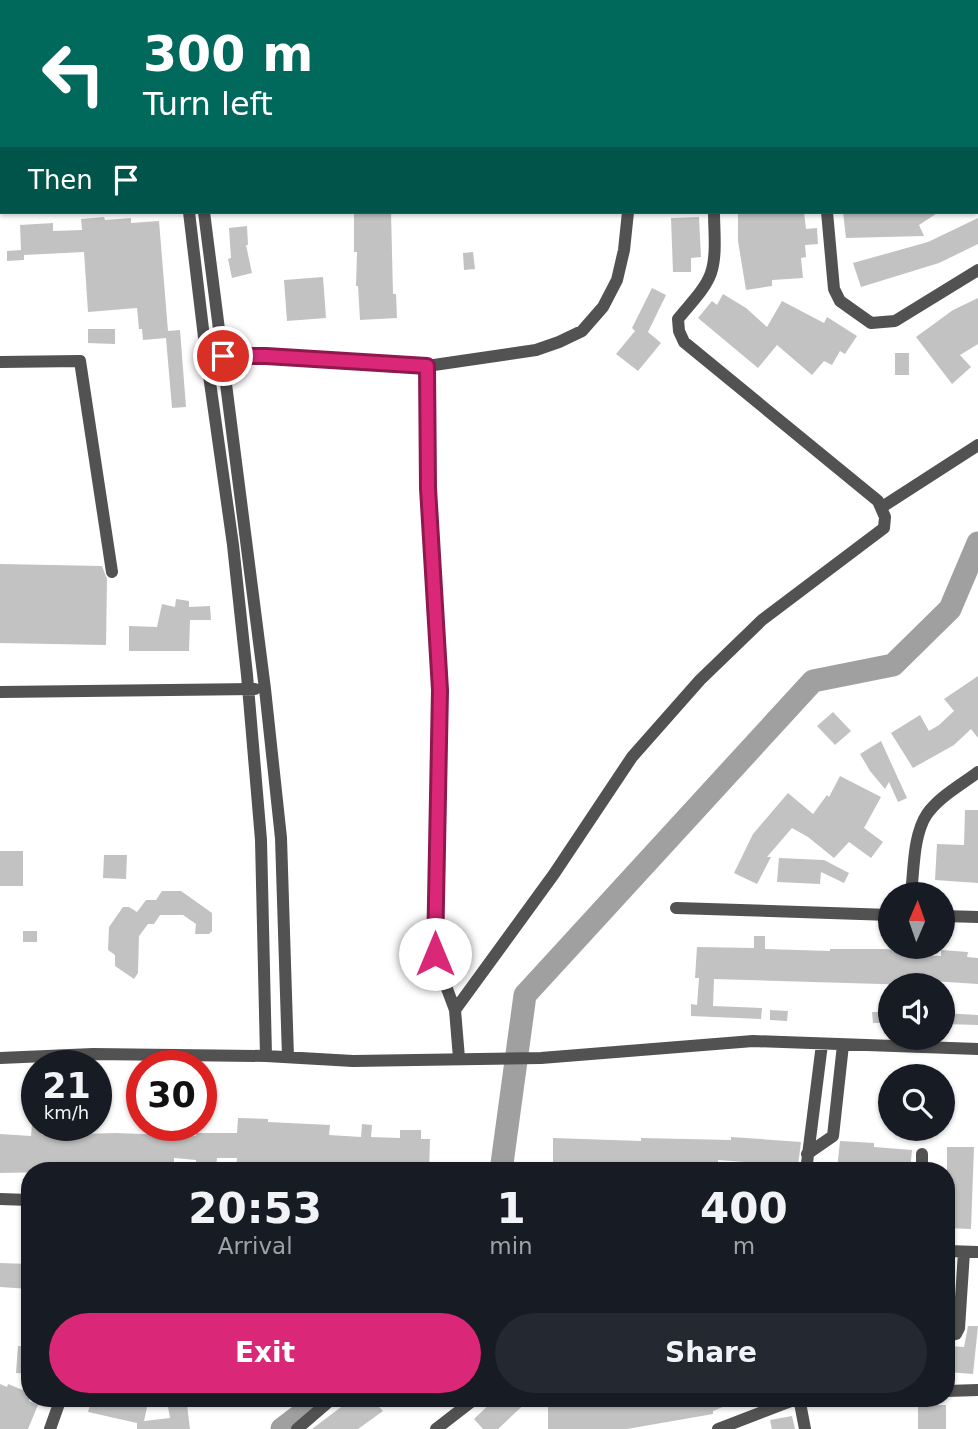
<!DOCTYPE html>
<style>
:root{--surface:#171b24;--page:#242831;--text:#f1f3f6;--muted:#9ea1a6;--accent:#db2777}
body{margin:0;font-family:"DejaVu Sans",sans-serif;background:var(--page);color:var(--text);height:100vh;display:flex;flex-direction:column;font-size:26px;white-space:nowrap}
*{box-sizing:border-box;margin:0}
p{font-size:23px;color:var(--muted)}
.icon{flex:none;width:38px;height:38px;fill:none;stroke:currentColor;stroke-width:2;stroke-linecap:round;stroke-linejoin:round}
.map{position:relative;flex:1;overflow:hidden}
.panel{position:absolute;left:21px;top:1162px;width:934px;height:245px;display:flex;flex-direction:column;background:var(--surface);border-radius:28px;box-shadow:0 2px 5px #0004}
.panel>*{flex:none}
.top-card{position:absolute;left:0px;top:0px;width:978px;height:214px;box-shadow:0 2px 5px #0004;background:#00695c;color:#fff;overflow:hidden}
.needle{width:46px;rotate:2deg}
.controls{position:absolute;left:878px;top:882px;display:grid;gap:14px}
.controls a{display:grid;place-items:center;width:77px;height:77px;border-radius:50%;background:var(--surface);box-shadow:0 2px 5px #0004;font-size:35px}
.speed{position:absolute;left:21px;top:1050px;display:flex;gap:14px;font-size:35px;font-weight:700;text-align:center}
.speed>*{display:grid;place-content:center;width:91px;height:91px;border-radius:50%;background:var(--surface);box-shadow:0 2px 5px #0004;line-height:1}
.speed small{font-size:18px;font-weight:400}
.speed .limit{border:10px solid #d22;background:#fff;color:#111}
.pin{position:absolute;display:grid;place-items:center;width:60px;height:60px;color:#fff;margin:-30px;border:4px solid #fff;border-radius:50%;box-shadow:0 2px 7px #0007}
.me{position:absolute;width:77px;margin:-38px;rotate:0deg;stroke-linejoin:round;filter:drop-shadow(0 0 5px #0008)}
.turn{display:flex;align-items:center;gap:24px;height:147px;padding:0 28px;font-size:32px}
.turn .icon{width:91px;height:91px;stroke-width:2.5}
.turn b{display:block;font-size:49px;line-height:60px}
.then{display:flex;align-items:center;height:66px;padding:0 28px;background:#0003;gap:14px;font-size:26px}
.eta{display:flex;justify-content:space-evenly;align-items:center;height:119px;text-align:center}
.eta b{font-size:42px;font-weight:800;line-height:49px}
.cta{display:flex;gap:14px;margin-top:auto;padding:14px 28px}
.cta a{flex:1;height:80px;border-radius:42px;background:var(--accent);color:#fff;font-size:28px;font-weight:800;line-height:80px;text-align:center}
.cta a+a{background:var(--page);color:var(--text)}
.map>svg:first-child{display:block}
</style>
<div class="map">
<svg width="978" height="1429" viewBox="0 0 978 1429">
<rect width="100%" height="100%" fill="#fff"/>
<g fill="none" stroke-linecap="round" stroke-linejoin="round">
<path stroke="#a0a0a0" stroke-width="23" d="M 501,1171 L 525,995 L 813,681 L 893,665 L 950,609 L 978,543
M 282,1429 L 323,1398"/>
</g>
<path fill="#c2c2c2" d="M 354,212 L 391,212 L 393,294 L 396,294 L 397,318 L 360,320 L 358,286 L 356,286 L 357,252 L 354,252 Z
M 738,212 L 804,212 L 806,229 L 817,228 L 818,244 L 805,245 L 806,257 L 801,258 L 803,278 L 772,280 L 772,286 L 746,290 L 738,241 Z
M 843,212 L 939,212 L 919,225 L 924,236 L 846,238 Z
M 104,217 L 105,220 L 131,218 L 131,223 L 159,221 L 168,331 L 180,330 L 186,407 L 172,408 L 166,338 L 143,340 L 142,329 L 139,329 L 137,308 L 88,312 L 84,252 L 24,255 L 24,260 L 7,261 L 7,251 L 21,250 L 20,225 L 53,223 L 53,231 L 82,230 L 81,219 Z
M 699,217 L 701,257 L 691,258 L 691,272 L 673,272 L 671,218 Z
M 978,218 L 978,244 L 939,263 L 861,287 L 853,263 L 928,242 Z
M 247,226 L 248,245 L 246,245 L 252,273 L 232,278 L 228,259 L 231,258 L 229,228 Z
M 473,252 L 475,269 L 464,270 L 463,253 Z
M 323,277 L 326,318 L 287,321 L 284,280 Z
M 652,288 L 666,295 L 648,332 L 661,343 L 638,371 L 616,354 L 635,331 L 632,328 Z
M 723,294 L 746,308 L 767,327 L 782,301 L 824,323 L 827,317 L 857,336 L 845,354 L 840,351 L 832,365 L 824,361 L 812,375 L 777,345 L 758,368 L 698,318 L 712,301 L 717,305 Z
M 978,298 L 978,344 L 960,355 L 971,367 L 952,384 L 916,337 L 953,310 Z
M 88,329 L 115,329 L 115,344 L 88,343 Z
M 895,353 L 909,353 L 909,375 L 895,375 Z
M 0,564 L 102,566 L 107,579 L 106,645 L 0,643 Z
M 176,599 L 189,601 L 189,607 L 210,606 L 211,620 L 190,620 L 189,651 L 129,651 L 129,626 L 157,627 L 162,604 L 175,607 Z
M 978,676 L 978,738 L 971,729 L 954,745 L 913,768 L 891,733 L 920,715 L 929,731 L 939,725 L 954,711 L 944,699 Z
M 833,712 L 851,731 L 835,745 L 817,726 Z
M 881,741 L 907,798 L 898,802 L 889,782 L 885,789 L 870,771 L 860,754 Z
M 840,776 L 881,797 L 864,828 L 883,842 L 871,858 L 849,842 L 834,858 L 808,837 L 792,828 L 767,857 L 771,857 L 757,884 L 734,873 L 753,834 L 788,793 L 813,814 L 827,795 L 829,797 Z
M 965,810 L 978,810 L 978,883 L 935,880 L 937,844 L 964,845 Z
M 0,851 L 23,851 L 23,886 L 0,886 Z
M 104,855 L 127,855 L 126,879 L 103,878 Z
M 779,858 L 824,860 L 849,873 L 844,883 L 821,872 L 820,884 L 777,882 Z
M 162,891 L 181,891 L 212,913 L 212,931 L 209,934 L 195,934 L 196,924 L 183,915 L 160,915 L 154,924 L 148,924 L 139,936 L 138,973 L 134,979 L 115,966 L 115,955 L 108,950 L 109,927 L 123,907 L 129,907 L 137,912 L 146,900 L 156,900 Z
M 23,931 L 37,931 L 37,942 L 23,942 Z
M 754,936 L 765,936 L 765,949 L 830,951 L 830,949 L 884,949 L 917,951 L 917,955 L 941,956 L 941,950 L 968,952 L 967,957 L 978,958 L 978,984 L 916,980 L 915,985 L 714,979 L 713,1006 L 762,1008 L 761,1019 L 691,1016 L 691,1004 L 697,1005 L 699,978 L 695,978 L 697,947 L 754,948 Z
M 770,1010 L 788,1011 L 787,1021 L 770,1020 Z
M 872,1012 L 890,1012 L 890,1023 L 873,1023 Z
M 943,1013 L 978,1015 L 978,1025 L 943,1024 Z
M 238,1118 L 268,1119 L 268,1122 L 330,1125 L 329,1135 L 361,1137 L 362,1124 L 372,1125 L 371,1137 L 400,1138 L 400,1130 L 421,1130 L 421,1139 L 430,1139 L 429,1171 L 399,1171 L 399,1163 L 380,1162 L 380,1171 L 359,1171 L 359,1164 L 339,1163 L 338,1171 L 261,1171 L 261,1169 L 236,1167 L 237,1158 L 217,1158 L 216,1167 L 196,1167 L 196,1160 L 174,1158 L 174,1171 L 134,1168 L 133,1171 L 95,1169 L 95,1171 L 0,1173 L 0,1134 L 31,1136 L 32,1125 L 43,1125 L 42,1135 L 116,1133 L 196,1136 L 196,1133 L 237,1133 Z
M 731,1137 L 801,1142 L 798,1166 L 718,1160 L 718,1164 L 553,1162 L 553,1138 L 641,1141 L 641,1138 L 731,1140 Z
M 840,1141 L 874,1143 L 874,1147 L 912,1150 L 910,1171 L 837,1169 Z
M 947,1147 L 974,1147 L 971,1229 L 947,1228 L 949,1198 L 947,1197 Z
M 0,1263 L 30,1264 L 30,1289 L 0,1287 Z
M 968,1326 L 978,1326 L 973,1374 L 947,1372 L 949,1346 L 964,1347 Z
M 18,1346 L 30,1347 L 30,1374 L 16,1373 Z
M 0,1384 L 7,1387 L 8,1384 L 30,1393 L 29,1401 L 38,1405 L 28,1429 L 0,1429 Z
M 92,1398 L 149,1398 L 144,1421 L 170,1418 L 168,1407 L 187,1405 L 190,1429 L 137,1429 L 137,1423 L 88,1412 Z
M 353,1398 L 391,1398 L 379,1407 L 383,1411 L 358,1429 L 312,1429 Z
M 496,1398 L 531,1398 L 498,1429 L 483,1429 L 474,1419 Z
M 661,1398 L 742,1399 L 713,1411 L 713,1414 L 627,1429 L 548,1429 L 548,1405 L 633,1406 L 633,1403 Z
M 918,1405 L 946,1405 L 946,1429 L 918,1429 Z
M 792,1416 L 795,1429 L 772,1429 L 770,1420 Z"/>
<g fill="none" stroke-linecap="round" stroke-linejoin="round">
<path stroke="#525252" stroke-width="12" d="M 174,0 L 174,2
M 189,0 L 189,2
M 620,0 L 620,2
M 699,0 L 699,2
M 887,0 L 888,2
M 802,2 L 802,0
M 976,123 L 978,122
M 189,212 L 206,354 L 233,545 L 247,675 L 261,840 L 266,1056
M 204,212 L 265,689 L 281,838 L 288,1057
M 827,212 L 834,289 L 840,301 L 871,323 L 895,321 L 978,270
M 216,355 L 427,366 L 536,350 L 559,342 L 582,331 L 603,307 L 617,280 L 624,250 L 628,212
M 0,362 L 80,361 L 112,572
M 427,366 L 428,488 L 440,690 L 434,954 L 455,1010
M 882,507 L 978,445
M 0,692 L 255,689
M 911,894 C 914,870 913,835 927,814 C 940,796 961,785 978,772
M 676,908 L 891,915
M 943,916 L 978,917
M 0,1058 L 93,1054 L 266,1056 L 353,1061 L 541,1058 L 753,1041 L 978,1049
M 459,1058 L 455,1010 L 554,874 L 632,757 L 700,680 L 762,620 L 884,528 L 885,517 L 878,501 L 684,342 L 679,331 L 678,319 C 689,305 705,290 711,273 C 717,255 714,231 714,212
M 807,1154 L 833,1136 L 843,1045
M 806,1171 L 822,1044
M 922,1171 L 922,1154
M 0,1199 L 30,1200
M 947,1251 L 978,1252
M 947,1336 L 956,1334 L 959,1328 L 964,1252
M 947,1391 L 978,1390
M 799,1398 L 805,1429
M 50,1429 L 61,1398
M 297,1429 L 333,1398
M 436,1429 L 476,1398
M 718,1429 L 799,1398"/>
</g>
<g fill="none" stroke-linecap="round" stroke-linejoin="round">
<defs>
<path id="route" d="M 223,356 L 266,356 L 427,366 L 428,488 L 440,690 L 435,954"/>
</defs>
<use href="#route" stroke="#8e194d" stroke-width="18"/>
<use href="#route" stroke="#db2777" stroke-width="12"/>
</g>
</svg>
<div class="controls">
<a><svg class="needle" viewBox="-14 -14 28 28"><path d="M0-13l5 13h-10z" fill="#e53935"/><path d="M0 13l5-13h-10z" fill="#9ea1a6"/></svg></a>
<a><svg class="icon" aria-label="sound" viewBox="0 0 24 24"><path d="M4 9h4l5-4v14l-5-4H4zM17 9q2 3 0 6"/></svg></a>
<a><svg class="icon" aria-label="search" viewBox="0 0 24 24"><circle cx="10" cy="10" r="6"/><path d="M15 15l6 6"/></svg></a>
</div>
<div class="speed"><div>21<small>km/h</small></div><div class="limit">30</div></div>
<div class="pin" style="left:223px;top:356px;background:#d93025"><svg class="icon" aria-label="arrive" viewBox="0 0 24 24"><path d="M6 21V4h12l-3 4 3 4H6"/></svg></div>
<svg class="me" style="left:435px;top:954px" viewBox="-20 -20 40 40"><circle r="19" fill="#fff"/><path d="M0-13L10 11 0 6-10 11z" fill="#db2777"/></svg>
<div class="top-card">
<div class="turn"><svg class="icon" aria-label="left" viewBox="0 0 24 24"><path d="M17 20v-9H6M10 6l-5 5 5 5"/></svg><div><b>300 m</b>Turn left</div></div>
<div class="then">Then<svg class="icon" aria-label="arrive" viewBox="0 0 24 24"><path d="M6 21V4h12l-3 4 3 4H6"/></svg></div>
</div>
<section class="panel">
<div class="eta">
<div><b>20:53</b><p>Arrival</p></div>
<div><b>1</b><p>min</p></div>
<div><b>400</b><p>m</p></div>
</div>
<div class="cta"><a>Exit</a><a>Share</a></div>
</section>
</div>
